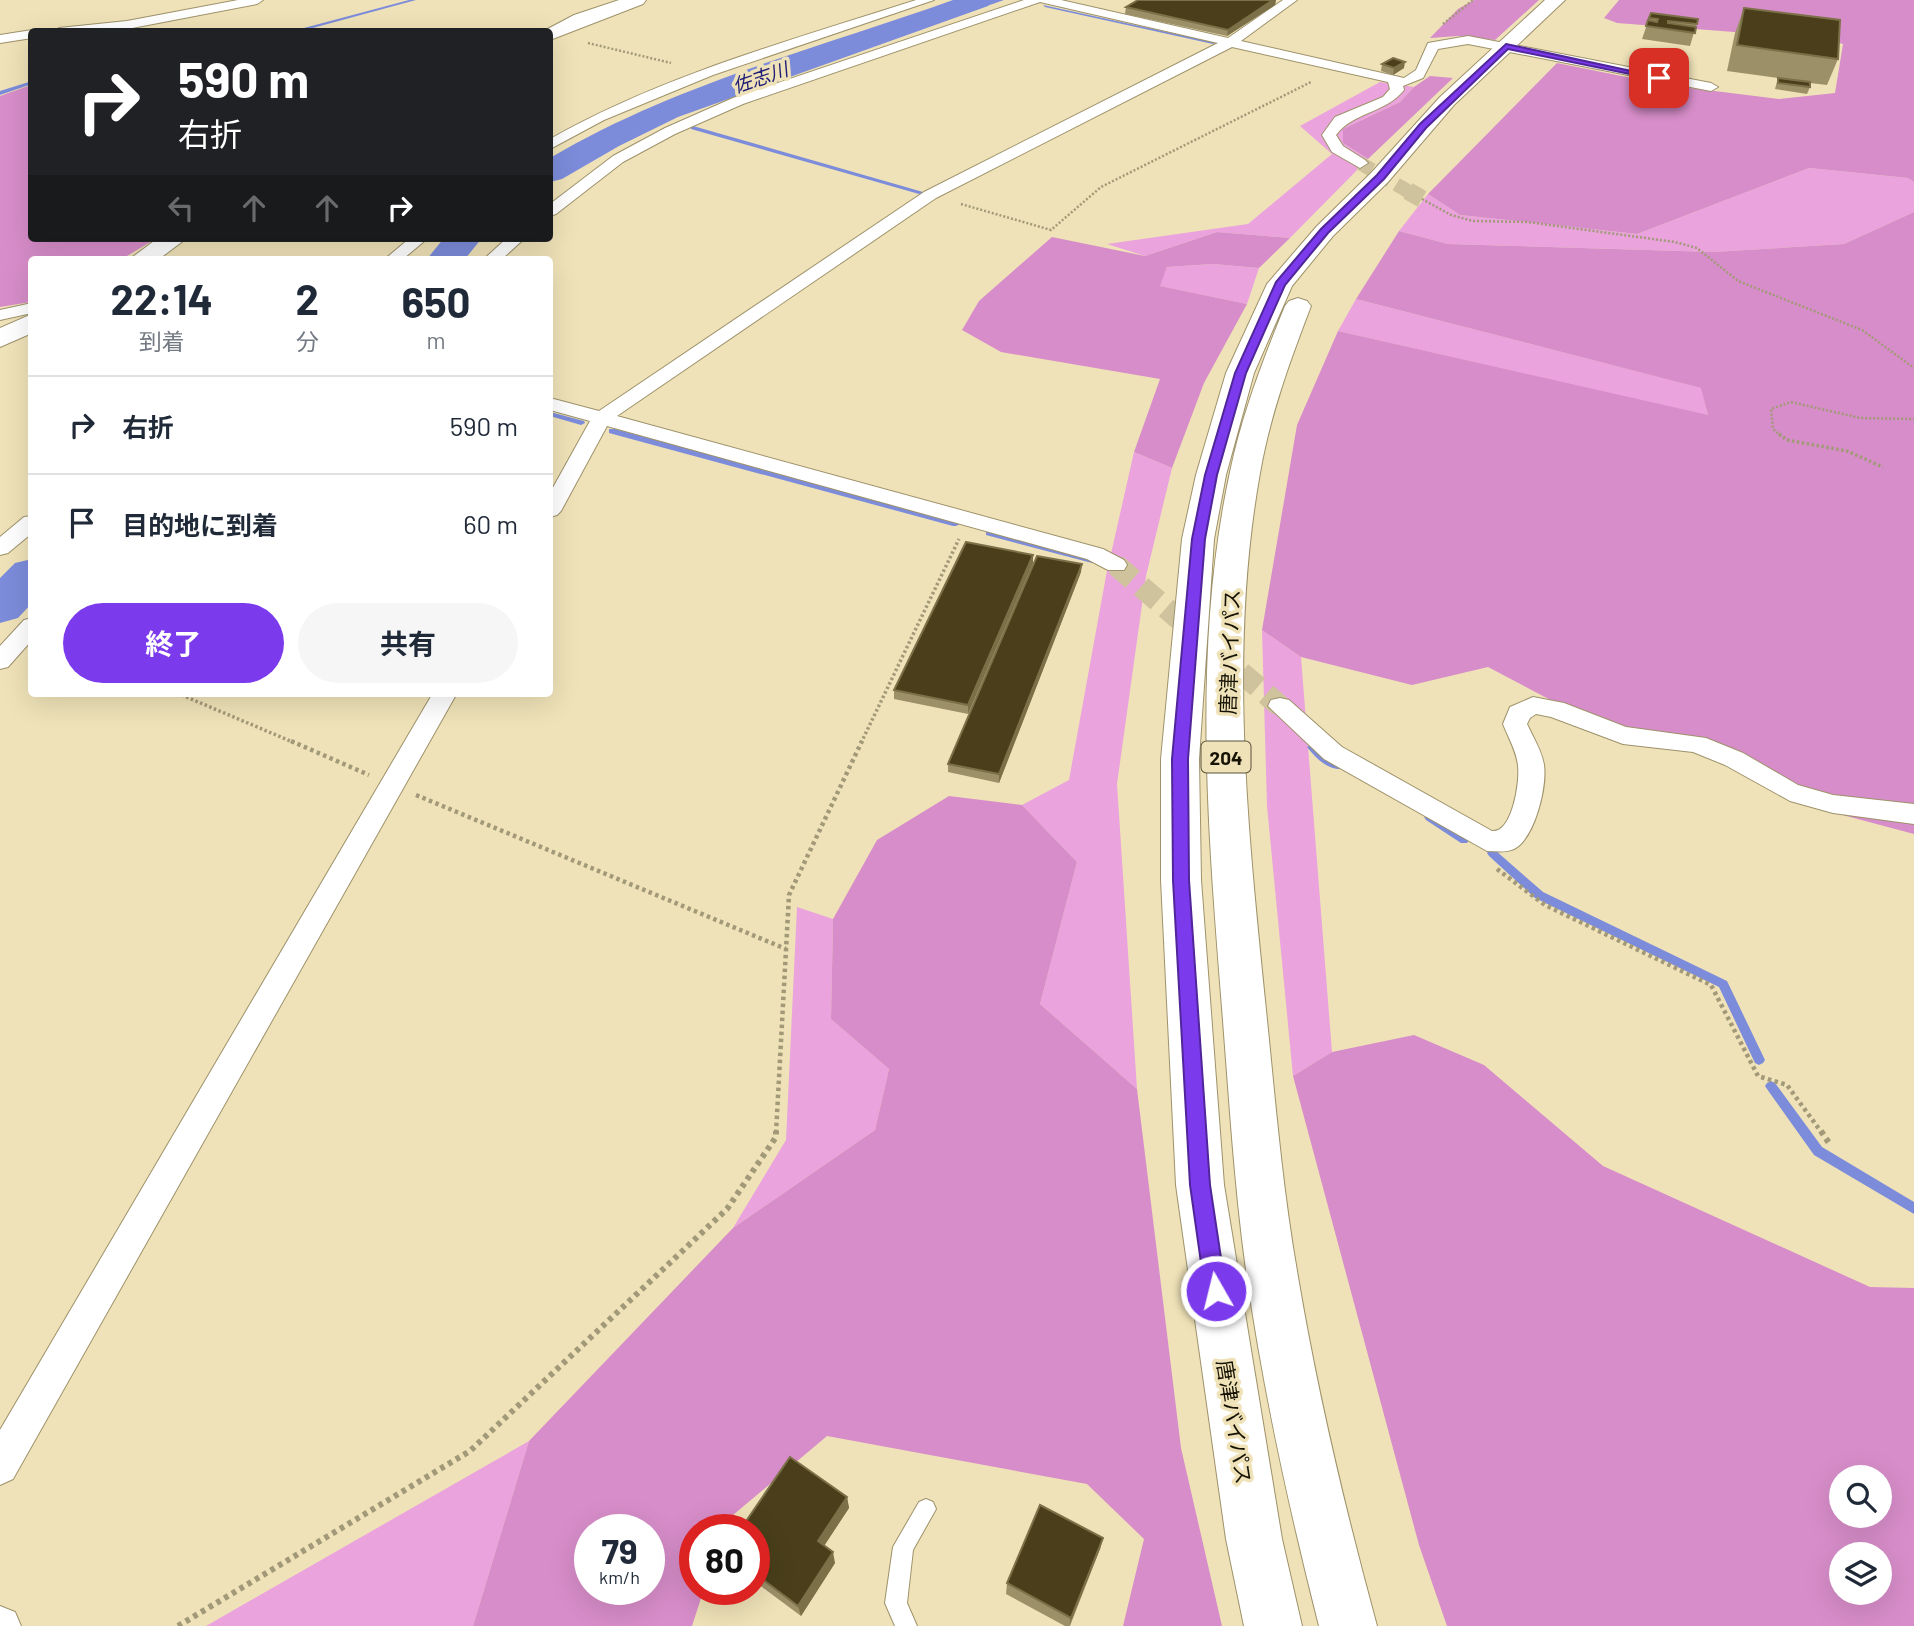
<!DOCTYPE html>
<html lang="ja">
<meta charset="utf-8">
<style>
:root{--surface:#fff;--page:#f6f6f7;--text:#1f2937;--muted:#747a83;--line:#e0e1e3;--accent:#7c3aed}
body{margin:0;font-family:Barlow,"Noto Sans JP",sans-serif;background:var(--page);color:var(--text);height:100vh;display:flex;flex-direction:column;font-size:26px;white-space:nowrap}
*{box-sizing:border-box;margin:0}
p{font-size:23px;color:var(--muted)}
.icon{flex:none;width:38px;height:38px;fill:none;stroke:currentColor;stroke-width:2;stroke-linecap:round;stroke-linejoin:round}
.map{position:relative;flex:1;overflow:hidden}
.drawer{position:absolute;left:28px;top:256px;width:525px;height:441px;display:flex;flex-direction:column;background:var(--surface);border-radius:7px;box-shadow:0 7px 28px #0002}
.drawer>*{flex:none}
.hud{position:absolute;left:28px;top:28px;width:525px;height:214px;border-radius:7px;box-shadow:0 7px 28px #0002;background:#202124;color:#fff;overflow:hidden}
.fabs{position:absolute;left:1829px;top:1465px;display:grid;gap:14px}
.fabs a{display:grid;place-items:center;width:63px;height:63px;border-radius:50%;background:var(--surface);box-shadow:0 7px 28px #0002;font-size:35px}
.speed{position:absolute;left:574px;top:1514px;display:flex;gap:14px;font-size:35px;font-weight:700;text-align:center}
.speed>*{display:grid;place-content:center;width:91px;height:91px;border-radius:50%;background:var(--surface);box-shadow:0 7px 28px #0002;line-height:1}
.speed small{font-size:18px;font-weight:400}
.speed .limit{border:10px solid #d22;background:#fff;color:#111}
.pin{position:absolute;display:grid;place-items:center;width:60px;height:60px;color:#fff;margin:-30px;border-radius:14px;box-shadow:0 4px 10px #0006}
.me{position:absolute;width:77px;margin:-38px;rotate:352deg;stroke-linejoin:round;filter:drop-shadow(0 0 5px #0008)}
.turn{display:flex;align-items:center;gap:24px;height:147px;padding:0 35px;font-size:32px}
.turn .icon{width:91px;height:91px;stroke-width:2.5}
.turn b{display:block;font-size:49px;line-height:60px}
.lanes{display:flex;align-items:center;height:66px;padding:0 35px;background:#0003;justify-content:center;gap:35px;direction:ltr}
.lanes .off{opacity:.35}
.eta{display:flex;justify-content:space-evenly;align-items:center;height:119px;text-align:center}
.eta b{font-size:42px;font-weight:700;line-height:49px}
.action{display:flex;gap:14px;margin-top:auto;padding:14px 35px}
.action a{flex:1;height:80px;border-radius:42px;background:var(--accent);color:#fff;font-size:28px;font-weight:700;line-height:80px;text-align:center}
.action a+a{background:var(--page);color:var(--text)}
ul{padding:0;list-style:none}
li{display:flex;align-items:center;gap:21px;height:98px;padding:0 35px;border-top:2px solid var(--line)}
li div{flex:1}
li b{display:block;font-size:26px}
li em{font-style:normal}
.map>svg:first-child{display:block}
</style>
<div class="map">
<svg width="1914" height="1626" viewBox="0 0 1914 1626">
<rect width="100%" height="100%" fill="#efe2b8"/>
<path fill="#eaa3dd" d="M 1380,82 L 1414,87 L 1400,102 L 1343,129 L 1343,143 L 1368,159 L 1290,238 L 1217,232 L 1145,256 L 1107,244 L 1248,224 L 1332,154 L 1300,126 Z
M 1809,168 L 1908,178 L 1914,182 L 1914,212 L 1844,244 L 1713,252 L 1448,244 L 1399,231 L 1428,194 L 1460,215 L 1637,234 Z
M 1213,264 L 1259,268 L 1247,304 L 1159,286 L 1167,267 Z
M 1356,299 L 1702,388 L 1708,416 L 1338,331 Z
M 1134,452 L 1172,468 L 1146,576 L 1117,784 L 1137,1089 L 1040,1004 L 1077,862 L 1022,805 L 1069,780 L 1106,576 Z
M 1262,630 L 1301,657 L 1332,1052 L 1293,1076 L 1267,806 Z
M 797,907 L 833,919 L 831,1019 L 889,1069 L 875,1130 L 733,1228 L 786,1140 Z
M 529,1441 L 473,1626 L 206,1626 Z"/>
<path fill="#d78dc9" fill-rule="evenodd" d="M 1474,0 L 1539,0 L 1495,40 L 1458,36 L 1430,38 L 1458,9 Z
M 1619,0 L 1914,0 L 1914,182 L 1908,178 L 1809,168 L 1637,234 L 1460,215 L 1428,194 L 1557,63 L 1666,85 L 1779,99 L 1835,93 L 1843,44 L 1824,39 L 1617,23 L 1604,18 Z
M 1430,76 L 1453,78 L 1368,159 L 1343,143 L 1343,129 L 1400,102 L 1414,87 Z
M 31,85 L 32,238 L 157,238 L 122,259 L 32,259 L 31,302 L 0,307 L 0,96 Z
M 1914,212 L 1914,834 L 1790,801 L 1693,745 L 1611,732 L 1488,667 L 1412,685 L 1301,657 L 1262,630 L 1297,425 L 1338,331 L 1708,415 L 1701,388 L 1356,299 L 1399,231 L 1448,244 L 1713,252 L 1844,244 Z
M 1217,232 L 1290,238 L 1259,268 L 1213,264 L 1167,267 L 1160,286 L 1247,304 L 1204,383 L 1172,468 L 1134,452 L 1160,379 L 1001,352 L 962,330 L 979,301 L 1052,237 L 1145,256 Z
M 949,796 L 1022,805 L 1077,862 L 1040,1004 L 1137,1089 L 1181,1448 L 1222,1626 L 1123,1626 L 1144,1539 L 1087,1484 L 827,1436 L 726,1521 L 723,1529 L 695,1530 L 695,1589 L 704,1589 L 692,1626 L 473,1626 L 529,1441 L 733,1228 L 875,1130 L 889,1069 L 831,1019 L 833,919 L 877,840 ZM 590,1530 L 649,1530 L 649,1589 L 590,1589 Z
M 1414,1035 L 1484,1065 L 1603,1166 L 1870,1287 L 1914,1288 L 1914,1626 L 1447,1626 L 1419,1545 L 1293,1076 L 1332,1052 ZM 1841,1477 L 1880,1477 L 1880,1516 L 1841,1516 ZM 1841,1554 L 1880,1554 L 1880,1592 L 1841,1592 Z"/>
<path fill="#7c8cda" d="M 956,0 L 1004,0 L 789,75 L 775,64 Z"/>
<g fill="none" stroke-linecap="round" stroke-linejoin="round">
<path fill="#7c8cda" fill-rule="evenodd" d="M 409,0 L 416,0 L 298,32 L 289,32 Z
M 1043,5 L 1213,42 L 1215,43 L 1213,44 L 1045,7 Z
M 32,81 L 32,84 L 0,95 L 0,91 Z
M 693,126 L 923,192 L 924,193 L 919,194 L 691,129 L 691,127 Z
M 550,412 L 584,421 L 585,423 L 581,425 L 550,416 Z
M 609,429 L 615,429 L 959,522 L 960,524 L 956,526 L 953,526 L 609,433 Z
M 986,531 L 992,531 L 1098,559 L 1099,561 L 1098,563 L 1092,563 L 986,535 Z
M 1312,744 L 1315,745 L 1326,757 L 1342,765 L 1344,767 L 1342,769 C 1327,770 1316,758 1307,747 Z
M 1429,813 L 1467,837 L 1469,840 L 1467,843 L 1461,843 L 1426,820 L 1424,817 Z
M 1492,849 L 1495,850 L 1543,892 L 1727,981 L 1765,1060 L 1763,1063 L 1759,1065 L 1755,1063 L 1719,987 L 1535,898 L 1489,856 L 1487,853 L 1489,850 Z
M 1771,1081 L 1775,1083 L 1822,1147 L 1914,1202 L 1914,1214 L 1814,1155 L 1767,1089 L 1765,1086 L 1767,1083 Z"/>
<path fill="#7c8cda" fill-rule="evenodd" d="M 953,0 L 992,0 L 988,6 L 678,117 L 619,146 L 562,179 L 550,182 L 550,158 C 675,84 816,49 953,0 Z
M 444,238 L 482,238 L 465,259 L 427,259 Z
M 32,559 L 32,603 L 18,618 L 0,623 L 0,578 L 15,563 Z"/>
<path stroke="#cfc39d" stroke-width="14" stroke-dasharray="14 7" stroke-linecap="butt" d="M 1360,163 L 1411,193"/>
<path stroke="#cfc39d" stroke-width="18" stroke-dasharray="18 9" stroke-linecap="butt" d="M 1408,191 L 1422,199"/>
<path stroke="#cfc39d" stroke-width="22" stroke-dasharray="22 11" stroke-linecap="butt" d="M 1116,565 L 1280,706"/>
<defs>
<path id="lane" d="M 926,1499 L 933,1502 L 936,1509 L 913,1550 L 907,1603 L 917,1626 L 895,1626 L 885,1603 L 893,1547 L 919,1502 Z"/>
<path id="street" d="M 238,0 L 263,0 L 257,4 L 127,29 L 53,32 L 59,28 L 127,21 Z
M 916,0 L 934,0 L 713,75 L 604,120 L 550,149 L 550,139 C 663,75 792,40 916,0 Z
M 1024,0 L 1061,0 L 1228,38 L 1283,0 L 1297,0 L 1241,41 L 1404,78 L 1416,70 L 1428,43 L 1468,36 L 1711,83 L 1718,87 L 1711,91 L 1468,44 L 1438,49 L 1423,78 L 1403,86 L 1404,90 C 1386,113 1353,112 1336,135 L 1343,146 L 1365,160 L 1368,163 L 1360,168 L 1332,152 L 1322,135 L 1335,117 L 1383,97 L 1390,89 L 1388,82 L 1232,47 L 936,198 L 617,416 L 1103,549 L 1124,560 L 1127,565 L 1124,570 L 1108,570 L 1087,559 L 607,426 L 561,511 L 557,515 L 550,517 L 550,493 L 590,421 L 550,410 L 550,398 L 599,411 L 924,192 L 1218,43 L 1040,2 L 743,104 L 675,134 L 623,162 L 556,214 L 550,216 L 550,204 L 613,156 L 665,128 L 733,98 Z
M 32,30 L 37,32 L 32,32 L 32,38 L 0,43 L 0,35 Z
M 410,238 L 428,238 L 403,259 L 385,259 Z
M 507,238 L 525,238 L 502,259 L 484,259 Z
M 32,303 L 32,313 L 0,320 L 0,310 Z
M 32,516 L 32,533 L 8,553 L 0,555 L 0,537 L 24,517 Z
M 32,618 L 32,640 L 8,667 L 0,669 L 0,646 L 24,620 Z
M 433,693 L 457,693 L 13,1479 L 0,1485 L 0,1430 Z
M 1533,697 L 1564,703 L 1626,727 L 1706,738 L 1743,753 L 1798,785 L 1833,795 L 1914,804 L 1914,824 L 1833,813 L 1790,801 L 1725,765 L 1693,752 L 1623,744 L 1551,717 L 1536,714 L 1530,718 L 1527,724 C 1533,737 1542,751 1544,765 C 1547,787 1535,838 1514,849 C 1505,853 1496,851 1487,851 L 1324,759 L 1268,706 L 1271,700 L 1280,698 L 1289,700 L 1342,747 L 1492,831 C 1512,833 1520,783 1518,766 C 1517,752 1508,737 1503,724 L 1510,707 Z
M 0,1606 L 15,1612 L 21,1626 L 0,1626 Z"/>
<path id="secondary" d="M 619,0 L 646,0 L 643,4 L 550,40 L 550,32 L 542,32 L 574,15 Z
M 158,238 L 187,238 L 159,259 L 130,259 Z
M 32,314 L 32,333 L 0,347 L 0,328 Z"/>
<path id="highway" d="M 1545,0 L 1565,0 L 1454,105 L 1388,182 L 1333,236 L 1292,286 L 1254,373 L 1226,475 L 1214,539 L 1199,759 L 1201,880 L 1224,1185 L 1282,1539 L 1302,1626 L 1244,1626 L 1226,1539 L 1176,1185 L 1161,880 L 1161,759 L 1182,539 L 1196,475 L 1226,373 L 1267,284 L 1317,226 L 1372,172 L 1440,97 Z
M 1298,298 L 1307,301 L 1311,306 C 1290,361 1270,415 1260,473 C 1228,651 1248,832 1266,1010 C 1275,1098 1282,1185 1297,1271 C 1317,1391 1345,1509 1377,1626 L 1319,1626 C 1289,1508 1263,1390 1246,1270 C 1234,1183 1229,1096 1222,1008 C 1208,831 1192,647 1230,472 C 1242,414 1263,360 1285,306 L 1289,301 Z"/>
</defs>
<use href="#lane" stroke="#9e926b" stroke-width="2"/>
<use href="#street" stroke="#9e926b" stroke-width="2"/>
<use href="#secondary" stroke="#9e926b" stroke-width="2"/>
<use href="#highway" stroke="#9e926b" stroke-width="2"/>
<path stroke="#a29978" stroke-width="2.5" stroke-dasharray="2 2" stroke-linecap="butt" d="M 1443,24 L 1473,0
M 588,43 L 671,63
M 1422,199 L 1451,215 L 1473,221 L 1527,222 L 1675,242 L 1697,248 L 1738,281 L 1862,330 L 1914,368
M 961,204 L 1051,230 L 1101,187 L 1311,82
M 1781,436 L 1773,429 L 1771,409 L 1791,402 L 1860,418 L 1914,419"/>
<path stroke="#a29978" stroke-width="3.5" stroke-dasharray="2.5 2.5" stroke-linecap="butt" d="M 1779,434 L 1787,440 L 1847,451 L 1883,467
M 177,693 L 295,743
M 861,743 L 959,539"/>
<path stroke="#a29978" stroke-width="4.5" stroke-dasharray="3.5 3.5" stroke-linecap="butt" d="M 291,741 L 369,775
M 416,795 L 786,949
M 1497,869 L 1545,905 L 1711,985 L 1758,1076 L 1787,1085 L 1822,1133
M 776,1133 L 789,895 L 862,741"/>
<path stroke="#a29978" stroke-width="6" stroke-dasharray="4.5 4.5" stroke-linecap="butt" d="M 1821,1131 L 1829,1143
M 178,1626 L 470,1451 L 727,1209 L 776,1137 L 776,1131"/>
<use href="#lane" fill="#fff" fill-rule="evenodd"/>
<use href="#street" fill="#fff" fill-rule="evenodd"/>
<use href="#secondary" fill="#fff" fill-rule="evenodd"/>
<use href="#highway" fill="#fff" fill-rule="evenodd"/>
</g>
<path fill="#9c9069" d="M 1138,0 L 1276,0 L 1275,5 L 1227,36 L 1125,14 L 1126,7 Z
M 1744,8 L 1838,59 L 1827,85 L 1810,83 L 1810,87 L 1807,94 L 1775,89 L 1778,78 L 1727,71 L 1735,33 Z
M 1651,13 L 1698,19 L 1690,46 L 1642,39 Z
M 1382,64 L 1404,68 L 1393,75 L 1381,71 Z
M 1033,555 L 1033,563 L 968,714 L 894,699 L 894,690 Z
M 1081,572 L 999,783 L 948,772 L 948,764 Z
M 847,1497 L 849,1508 L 824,1546 L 835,1563 L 801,1616 L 754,1581 L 754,1530 Z
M 1103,1538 L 1100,1549 L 1070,1626 L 1065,1626 L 1006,1594 L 1007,1583 Z"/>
<path fill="#7c7049" d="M 1273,0 L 1276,0 L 1275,5 L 1227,36 L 1228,30 Z
M 1405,62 L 1404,68 L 1393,75 L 1394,68 Z
M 1033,555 L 1033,563 L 968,714 L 968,705 Z
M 1082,564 L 1081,572 L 999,783 L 999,774 Z
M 847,1497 L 849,1508 L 820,1552 L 818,1541 Z
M 1103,1538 L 1100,1549 L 1069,1626 L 1071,1618 Z
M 833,1552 L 835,1563 L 801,1616 L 798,1606 Z"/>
<path fill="#4a3f1a" stroke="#7c7049" stroke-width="2" d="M 1138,0 L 1273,0 L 1228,30 L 1126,7 Z
M 1744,8 L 1840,20 L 1838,59 L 1737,45 Z
M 1651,13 L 1698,19 L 1697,24 L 1668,21 L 1668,23 L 1696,27 L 1695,33 L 1646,26 L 1648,20 L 1657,22 L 1658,19 L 1649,18 Z
M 1393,58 L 1405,62 L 1394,68 L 1382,64 Z
M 1778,78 L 1810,82 L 1810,87 L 1778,83 Z
M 966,542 L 1033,555 L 968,705 L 894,690 Z
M 1037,556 L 1082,564 L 999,774 L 948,764 Z
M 790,1457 L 847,1497 L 818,1541 L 833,1552 L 798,1606 L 754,1573 L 754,1530 L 740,1530 Z
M 1040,1505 L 1103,1538 L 1071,1618 L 1007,1583 Z"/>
<path fill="#7c3aed" stroke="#51269a" stroke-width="2" d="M 1506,44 L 1663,78 L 1659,80 L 1508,49 L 1426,128 L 1384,179 L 1328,233 L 1285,285 L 1246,373 L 1217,475 L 1205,539 L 1188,759 L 1189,880 L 1210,1185 L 1226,1291 L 1223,1298 L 1216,1301 L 1208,1298 L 1205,1291 L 1190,1185 L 1173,880 L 1172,759 L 1192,539 L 1205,475 L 1235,373 L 1276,282 L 1321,229 L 1377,175 L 1420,124 Z"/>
<g text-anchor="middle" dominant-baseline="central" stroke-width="7" stroke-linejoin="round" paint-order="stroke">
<g font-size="19" font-style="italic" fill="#1d1c76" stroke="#efe2b8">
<text transform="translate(760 77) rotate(-19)">佐志川</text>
</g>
<rect fill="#efe2b8" stroke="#58513a" stroke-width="2" x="1201.5" y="741.5" width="49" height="31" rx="5"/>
<g font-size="19" font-weight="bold" fill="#171304">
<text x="1226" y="757">204</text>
</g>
<g font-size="21" fill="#171304" stroke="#efe2b8">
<text transform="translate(1229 652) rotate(-88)">唐津バイパス</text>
<text transform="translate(1235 1422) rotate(81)">唐津バイパス</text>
</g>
</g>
</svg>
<div class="fabs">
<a><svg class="icon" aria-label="search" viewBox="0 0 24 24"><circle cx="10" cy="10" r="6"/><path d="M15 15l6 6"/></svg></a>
<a><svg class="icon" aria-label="layers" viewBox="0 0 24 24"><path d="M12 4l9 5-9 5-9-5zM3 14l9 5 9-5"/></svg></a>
</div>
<div class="speed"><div>79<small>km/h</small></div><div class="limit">80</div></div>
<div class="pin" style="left:1659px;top:78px;background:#d93025"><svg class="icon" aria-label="arrive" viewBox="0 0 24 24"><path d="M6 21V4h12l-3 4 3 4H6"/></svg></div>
<svg class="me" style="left:1216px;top:1291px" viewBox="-20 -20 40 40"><circle r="17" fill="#7c3aed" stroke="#fff" stroke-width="3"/><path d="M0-11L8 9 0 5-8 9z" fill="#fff"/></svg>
<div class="hud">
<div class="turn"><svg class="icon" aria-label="right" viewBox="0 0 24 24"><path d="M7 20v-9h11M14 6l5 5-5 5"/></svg><div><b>590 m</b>右折</div></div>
<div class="lanes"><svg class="icon off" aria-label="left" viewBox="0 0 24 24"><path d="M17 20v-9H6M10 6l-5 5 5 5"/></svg><svg class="icon off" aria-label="ahead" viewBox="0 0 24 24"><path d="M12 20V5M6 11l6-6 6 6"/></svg><svg class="icon off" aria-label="ahead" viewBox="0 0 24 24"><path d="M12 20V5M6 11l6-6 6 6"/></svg><svg class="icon" aria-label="right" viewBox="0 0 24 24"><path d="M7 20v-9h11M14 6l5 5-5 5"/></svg></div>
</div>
<section class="drawer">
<div class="eta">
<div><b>22:14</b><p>到着</p></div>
<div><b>2</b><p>分</p></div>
<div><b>650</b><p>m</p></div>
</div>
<ul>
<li><svg class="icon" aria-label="right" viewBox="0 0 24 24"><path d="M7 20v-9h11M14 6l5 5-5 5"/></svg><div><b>右折</b></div><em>590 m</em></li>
<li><svg class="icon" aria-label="arrive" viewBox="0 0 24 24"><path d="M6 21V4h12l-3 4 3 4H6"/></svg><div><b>目的地に到着</b></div><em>60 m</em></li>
</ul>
<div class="action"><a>終了</a><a>共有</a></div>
</section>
</div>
